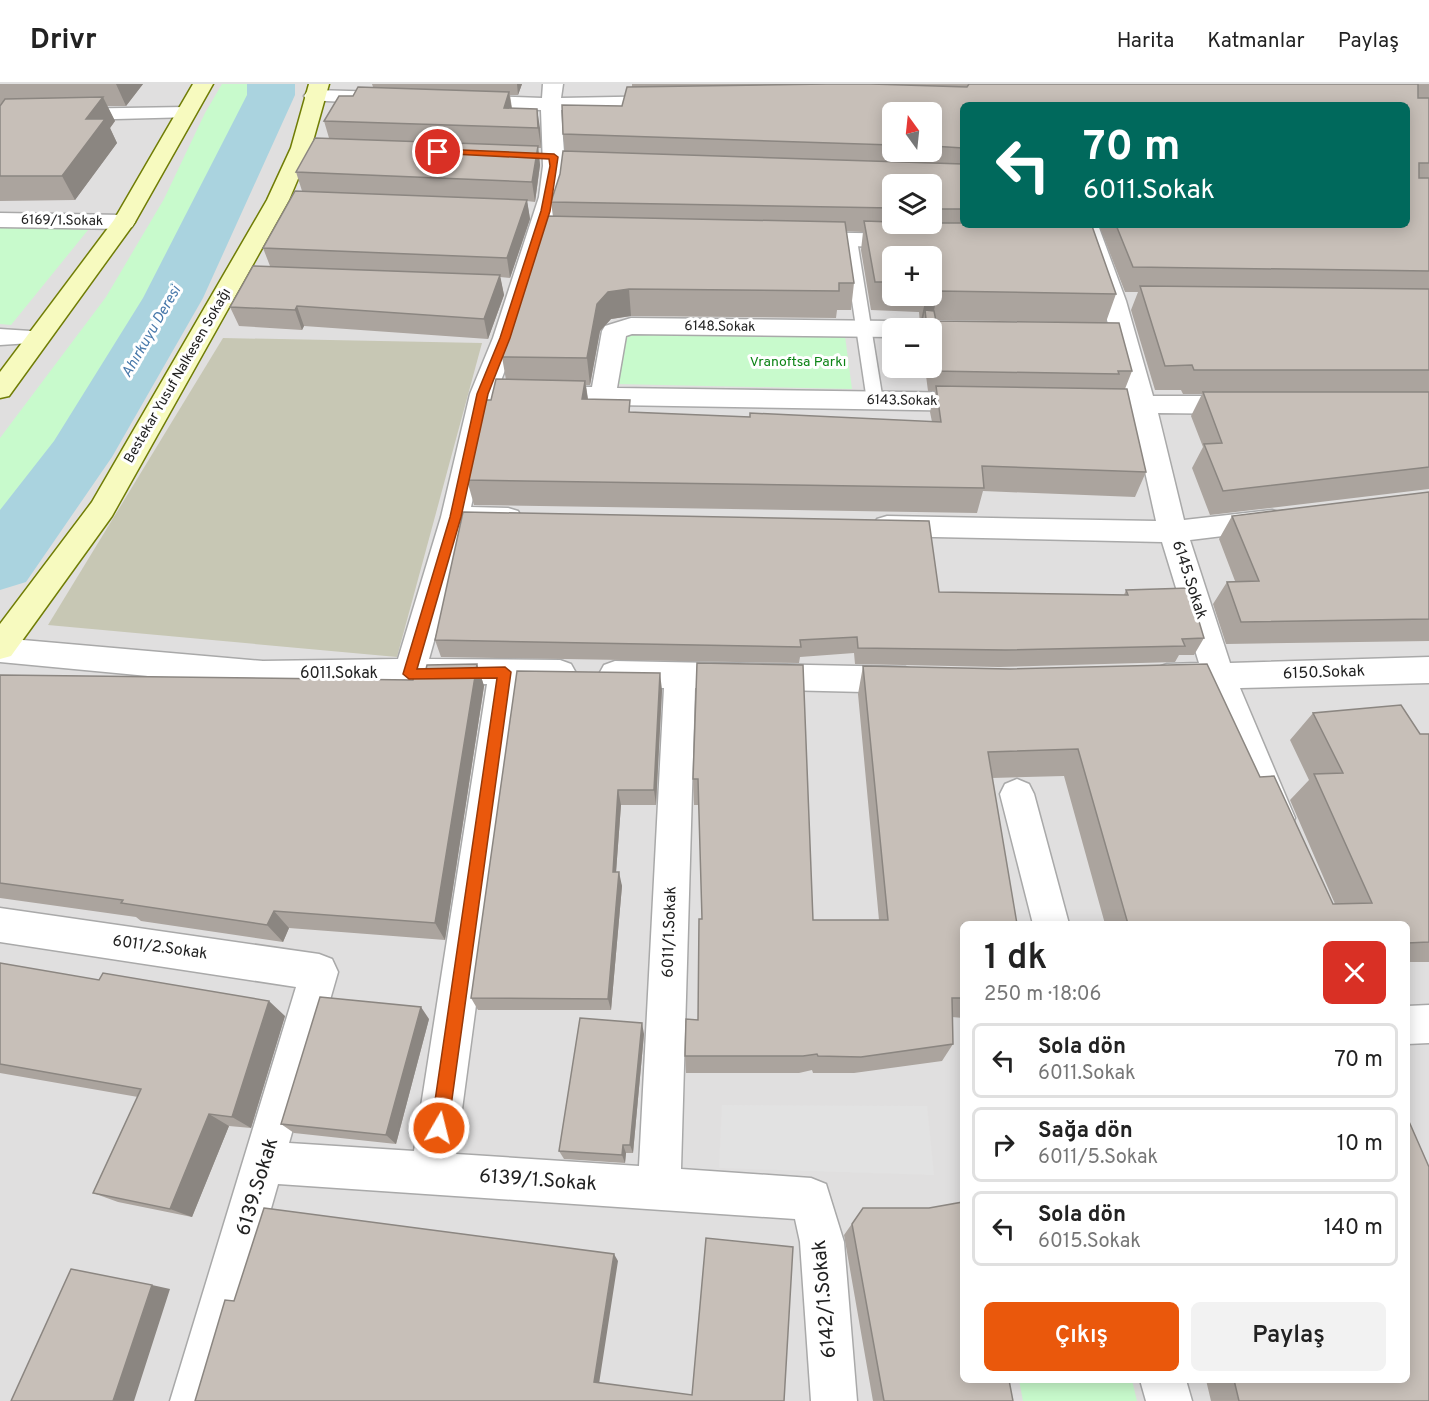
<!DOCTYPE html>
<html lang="tr">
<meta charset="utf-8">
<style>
:root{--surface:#fff;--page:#f2f2f2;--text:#222;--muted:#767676;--line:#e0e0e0;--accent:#ea580c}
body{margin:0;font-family:Overpass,sans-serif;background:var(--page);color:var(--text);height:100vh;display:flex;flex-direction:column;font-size:22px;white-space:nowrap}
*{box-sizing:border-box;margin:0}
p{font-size:20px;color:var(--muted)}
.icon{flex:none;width:33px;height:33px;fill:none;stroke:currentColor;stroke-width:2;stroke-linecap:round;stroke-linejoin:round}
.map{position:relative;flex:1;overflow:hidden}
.panel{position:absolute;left:960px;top:837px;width:450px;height:462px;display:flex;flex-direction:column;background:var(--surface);border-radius:9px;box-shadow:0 3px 15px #0003}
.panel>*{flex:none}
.banner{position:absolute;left:960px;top:18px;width:450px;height:126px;border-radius:9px;box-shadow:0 3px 15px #0003;background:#00695c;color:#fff;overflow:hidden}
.needle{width:39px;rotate:345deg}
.tools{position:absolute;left:882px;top:18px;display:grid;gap:12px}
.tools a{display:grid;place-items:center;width:60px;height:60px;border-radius:9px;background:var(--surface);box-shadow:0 3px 15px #0003;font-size:30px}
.pin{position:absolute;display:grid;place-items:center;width:51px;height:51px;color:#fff;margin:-26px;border:3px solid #fff;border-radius:50%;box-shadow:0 2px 6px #0007}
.me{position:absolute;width:66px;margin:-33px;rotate:8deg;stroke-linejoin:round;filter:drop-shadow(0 0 4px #0008)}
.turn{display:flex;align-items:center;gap:21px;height:126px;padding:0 24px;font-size:27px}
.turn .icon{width:78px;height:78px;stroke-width:2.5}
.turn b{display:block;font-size:42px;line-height:51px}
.round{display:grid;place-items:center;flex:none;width:63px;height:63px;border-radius:9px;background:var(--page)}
.summary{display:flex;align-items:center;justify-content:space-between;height:102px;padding:0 24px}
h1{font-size:36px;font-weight:600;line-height:45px}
.primary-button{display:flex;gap:12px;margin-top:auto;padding:12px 24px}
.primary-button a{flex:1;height:69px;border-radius:9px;background:var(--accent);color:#fff;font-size:24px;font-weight:600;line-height:69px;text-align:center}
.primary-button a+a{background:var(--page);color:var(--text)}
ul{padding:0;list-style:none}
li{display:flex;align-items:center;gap:18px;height:75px;margin:0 12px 9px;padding:0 12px;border:3px solid var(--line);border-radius:9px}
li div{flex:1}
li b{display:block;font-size:22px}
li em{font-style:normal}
header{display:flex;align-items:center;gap:36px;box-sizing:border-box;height:84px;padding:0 30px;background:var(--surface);border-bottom:2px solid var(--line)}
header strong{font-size:28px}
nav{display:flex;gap:33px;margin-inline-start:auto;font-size:21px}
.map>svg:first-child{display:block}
</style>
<header>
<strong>Drivr</strong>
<nav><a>Harita</a><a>Katmanlar</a><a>Paylaş</a></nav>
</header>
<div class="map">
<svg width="1429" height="1317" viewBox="0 0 1429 1317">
<rect width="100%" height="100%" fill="#f2efe9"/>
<path fill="#e0dfdf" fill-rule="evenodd" d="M 0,0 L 1429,0 L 1429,1317 L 0,1317 ZM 963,21 L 1407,21 L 1407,141 L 963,141 ZM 892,28 L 932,28 L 932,68 L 892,68 ZM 892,100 L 932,100 L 932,140 L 892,140 ZM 892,172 L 932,172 L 932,212 L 892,212 ZM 892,244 L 932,244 L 932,284 L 892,284 ZM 963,840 L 1407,840 L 1407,1296 L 963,1296 Z"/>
<path fill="#c7c7b4" d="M 223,254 L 482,259 L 397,573 L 48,541 Z"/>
<path fill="#c8facc" d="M 222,0 L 253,0 L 253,12 L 228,77 L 194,138 L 25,408 L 0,432 L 0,354 L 106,213 L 164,115 L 205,29 Z
M 0,141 L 88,146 L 11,241 L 0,240 Z
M 620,248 L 845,252 L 852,305 L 617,300 Z
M 1019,1296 L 1132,1296 L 1137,1317 L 1023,1317 Z"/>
<path fill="#e2e2e2" d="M 722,1021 L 927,1022 L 934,1091 L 719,1084 Z"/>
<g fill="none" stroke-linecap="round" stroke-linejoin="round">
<path fill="#aad3df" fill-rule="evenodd" d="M 247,0 L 295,0 L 295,11 L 203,214 L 112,373 L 26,498 L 0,506 L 0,426 L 54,357 L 143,214 L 247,11 Z"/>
<defs>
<path id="service" d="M 850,152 L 857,156 L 883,317 L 875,322 L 867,317 L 843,156 Z"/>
<path id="minor" d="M 543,0 L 563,0 L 561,14 L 669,12 L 676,14 L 679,18 L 676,22 L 669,24 L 561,26 L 565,82 L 561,113 L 517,254 L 499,302 L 592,303 L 602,247 L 605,242 L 631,234 L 892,237 L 901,240 L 904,244 L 892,244 L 892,253 L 632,250 L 626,252 L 617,304 L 977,309 L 986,312 L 990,318 L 986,324 L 977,327 L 494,319 L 471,423 L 508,424 L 518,427 L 522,434 L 518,441 L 508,444 L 466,443 L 429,575 L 560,576 L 571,580 L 576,589 L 571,598 L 560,602 L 519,601 L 456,1070 L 639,1082 L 664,604 L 615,603 L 604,599 L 599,590 L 604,581 L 615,577 L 905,583 L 916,587 L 921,596 L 916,605 L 905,609 L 695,604 L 681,1085 L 811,1094 L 826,1100 L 844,1158 L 857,1317 L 811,1317 L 800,1158 L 795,1135 L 278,1100 L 216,1317 L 170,1317 L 296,903 L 0,858 L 0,824 L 319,870 L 332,875 L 338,888 L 289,1059 L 414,1067 L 487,600 L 263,603 L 0,578 L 0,554 L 263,577 L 398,575 L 441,433 L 470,310 L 493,254 L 539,113 L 543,82 L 541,26 L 466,23 L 459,21 L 456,17 L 459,13 L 466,11 L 542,14 Z
M 314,6 L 384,8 L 394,14 L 384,20 L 307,16 L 304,12 L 307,8 Z
M 186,23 L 193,25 L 196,29 L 193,33 L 0,38 L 0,26 Z
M 0,129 L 124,131 L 132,133 L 135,138 L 132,143 L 124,145 L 0,143 Z
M 1076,141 L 1098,141 L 1126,217 L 1153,312 L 1241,312 L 1250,315 L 1254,321 L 1250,327 L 1241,330 L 1158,329 L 1184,436 L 1272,426 L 1282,429 L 1286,436 L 1282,443 L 1272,446 L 1190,456 L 1230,579 L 1429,573 L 1429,599 L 1240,604 L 1295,734 L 1290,745 L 1278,749 L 1266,745 L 1208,605 L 1167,606 L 1156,602 L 1151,593 L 1156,584 L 1167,580 L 1199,579 L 1162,458 L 887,452 L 877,449 L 873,442 L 877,435 L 887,432 L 1156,437 L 1132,329 L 1077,326 L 1073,320 L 1077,314 L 1086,311 L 1127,312 L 1102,217 Z
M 803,148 L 907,150 L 915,152 L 918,157 L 915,162 L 907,164 L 795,160 L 792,155 L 795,150 Z
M 0,245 L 46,248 L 49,253 L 46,258 L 0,261 Z
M 1017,695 L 1029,700 L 1034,710 L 1069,840 L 1033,840 L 1000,710 L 1005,700 Z
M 1429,921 L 1429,959 L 1407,960 L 1407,922 Z
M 1140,1296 L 1186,1296 L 1192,1317 L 1146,1317 Z"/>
<path id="secondary" d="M 193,0 L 213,0 L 135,138 L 9,312 L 0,314 L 0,288 L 114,136 Z
M 309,0 L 329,0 L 311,64 L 289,116 L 112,432 L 11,572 L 0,575 L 0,540 L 92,418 L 267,116 L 291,64 Z"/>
</defs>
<use href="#service" stroke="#a9a9a9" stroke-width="3"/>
<use href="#minor" stroke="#a9a9a9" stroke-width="3"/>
<use href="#secondary" stroke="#707d05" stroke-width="3"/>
<use href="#service" fill="#fff" fill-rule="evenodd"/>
<use href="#minor" fill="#fff" fill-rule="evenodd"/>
<use href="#secondary" fill="#f7fabf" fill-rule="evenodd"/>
</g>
<path fill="#aba49e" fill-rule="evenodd" d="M 0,0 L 143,0 L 126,22 L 107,22 L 115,37 L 110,44 L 117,59 L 75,116 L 0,117 Z
M 372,0 L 522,0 L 518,11 L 510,11 L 512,24 L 540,44 L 541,64 L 538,64 L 540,81 L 535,118 L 527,117 L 530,135 L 510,194 L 500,193 L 504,211 L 488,255 L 304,242 L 302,246 L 239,242 L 230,223 L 270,182 L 263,164 L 302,107 L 296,88 L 329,54 L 324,37 L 353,12 L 373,3 Z
M 632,0 L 1429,0 L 1429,405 L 1210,431 L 1192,384 L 1203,363 L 1191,332 L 1202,310 L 1183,310 L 1181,306 L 1155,306 L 1131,226 L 1138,208 L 1125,208 L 1099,141 L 1407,141 L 963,21 L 963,141 L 1080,141 L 1116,210 L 1106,238 L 1132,287 L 1125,305 L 1146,388 L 1135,413 L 983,407 L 977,429 L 474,421 L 467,396 L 491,316 L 506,296 L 502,273 L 553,133 L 551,118 L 560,90 L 565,67 L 563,50 L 622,22 L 632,3 ZM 892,28 L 932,28 L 932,68 L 892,68 ZM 892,100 L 932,100 L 932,140 L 892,140 ZM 846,147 L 863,148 L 861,166 L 871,226 L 919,228 L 920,241 L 922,240 L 921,244 L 932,244 L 932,284 L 925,284 L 928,307 L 935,307 L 930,328 L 932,338 L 750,333 L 631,328 L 588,315 L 586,301 L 590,301 L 600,247 L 611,235 L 631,232 L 836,234 L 837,226 L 851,226 L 854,199 ZM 892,172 L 932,172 L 932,212 L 892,212 ZM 936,236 L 1059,238 L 936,237 Z
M 1429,408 L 1429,557 L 1226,560 L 1213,520 L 1227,498 L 1235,497 L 1219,455 L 1232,432 Z
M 1126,506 L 1204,554 L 1194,571 L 1179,571 L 1175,578 L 999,583 L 855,580 L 854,569 L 800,573 L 799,579 L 441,573 L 435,556 L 939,508 L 1124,511 Z
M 697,579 L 813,836 L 879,836 L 858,610 L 863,582 L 1260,693 L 1333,820 L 1335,820 L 1290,716 L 1309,696 L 1290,656 L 1313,629 L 1420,650 L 1429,650 L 1429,878 L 1407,878 L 1407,840 L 1105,840 L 1064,692 L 992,694 L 963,840 L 963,934 L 952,933 L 953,960 L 942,977 L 854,989 L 813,989 L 812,986 L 799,989 L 686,989 L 685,972 L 698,936 L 702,835 L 699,721 L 694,721 L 693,695 Z
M 477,580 L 484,602 L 445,856 L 289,844 L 283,858 L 141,837 L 136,833 L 0,814 L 0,591 L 413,596 L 426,585 Z
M 662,606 L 656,721 L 621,721 L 616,788 L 622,802 L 611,926 L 478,926 L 471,914 Z
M 0,879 L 285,932 L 251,1044 L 229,1042 L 192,1133 L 118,1118 L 93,1109 L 138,1013 L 0,989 Z
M 429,935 L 396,1060 L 294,1049 L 281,1040 Z
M 644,950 L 633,1069 L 626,1069 L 625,1079 L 564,1075 L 559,1067 Z
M 863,1124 L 1013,1317 L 873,1317 L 844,1151 Z
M 1206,1296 L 1407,1296 L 1429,1317 L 1211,1317 Z"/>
<path fill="#8b8681" d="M 116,0 L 143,0 L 126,22 Z
M 517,0 L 522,0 L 518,11 Z
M 509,8 L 512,27 L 504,24 Z
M 103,13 L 115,37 L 110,44 L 117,59 L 75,116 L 62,92 L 86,35 Z
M 537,25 L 540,44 L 541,64 L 538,44 Z
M 538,62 L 540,81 L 535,118 L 532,98 Z
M 527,116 L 530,135 L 510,194 L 507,174 Z
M 500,191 L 504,211 L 488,255 L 484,235 Z
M 629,205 L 631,232 L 611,235 L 600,247 L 590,301 L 587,274 L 597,220 L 608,208 Z
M 938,207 L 932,236 L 925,226 L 922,240 L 920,241 L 926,213 L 932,212 L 932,210 Z
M 297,222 L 304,242 L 302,246 L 295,226 Z
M 585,297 L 589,323 L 582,315 Z
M 477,580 L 484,602 L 445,856 L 435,839 Z
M 660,589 L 662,606 L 656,721 L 654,706 Z
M 618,706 L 621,721 L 615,802 L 613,788 Z
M 619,788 L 622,802 L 611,926 L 608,915 Z
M 274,827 L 289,844 L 283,858 L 267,841 Z
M 269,917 L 285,932 L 251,1044 L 232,1033 Z
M 421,923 L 429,935 L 396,1060 L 386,1051 Z
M 642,939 L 644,950 L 633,1069 L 630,1061 Z
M 209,1030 L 229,1042 L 192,1133 L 170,1125 Z
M 623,1061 L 626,1069 L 625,1079 L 622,1071 Z
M 614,1170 L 618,1177 L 599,1300 L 594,1298 Z
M 152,1201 L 170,1205 L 134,1317 L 113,1317 Z"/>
<path fill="#c7bfb8" stroke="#8b8681" stroke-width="1.5" d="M 827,0 L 871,0 L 967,3 L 969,0 L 1418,0 L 1418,14 L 1429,14 L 1429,79 L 1419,79 L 1419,94 L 1429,94 L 1429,187 L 1133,183 L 1116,141 L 1407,141 L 1407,21 L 963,21 L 963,64 L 932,62 L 932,28 L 892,28 L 892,61 L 563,50 L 562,21 L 622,22 L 627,3 Z
M 358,3 L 509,8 L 504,24 L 537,25 L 538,44 L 324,37 L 339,12 L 353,12 Z
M 103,13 L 86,35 L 105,35 L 62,92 L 0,92 L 0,22 L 5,15 Z
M 315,54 L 538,62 L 532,98 L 296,88 Z
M 563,67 L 963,80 L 963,125 L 932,125 L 932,100 L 892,100 L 892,124 L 551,118 L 560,90 Z
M 295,107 L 527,116 L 507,174 L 263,164 Z
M 545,132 L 845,138 L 854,199 L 839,199 L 839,207 L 629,205 L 608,208 L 597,220 L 587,274 L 502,273 Z
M 864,137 L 892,138 L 892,140 L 932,140 L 932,139 L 963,139 L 963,141 L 1092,142 L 1116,210 L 938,207 L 932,210 L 932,172 L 892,172 L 892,198 L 875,198 Z
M 253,182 L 500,191 L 484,235 L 297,222 L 295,226 L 230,223 Z
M 1140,202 L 1429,205 L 1429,286 L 1194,286 L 1192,281 L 1165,282 Z
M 925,226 L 934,227 L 936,237 L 1119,239 L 1132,287 L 1118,287 L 1119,290 L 932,287 L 932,244 L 927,244 Z
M 496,295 L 585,297 L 582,315 L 630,316 L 629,328 L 750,333 L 750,329 L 941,338 L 936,302 L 1127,305 L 1146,388 L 982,382 L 984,404 L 467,396 L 485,316 L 491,316 Z
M 1203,308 L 1429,308 L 1429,383 L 1223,407 L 1204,360 L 1222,359 Z
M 1429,408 L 1429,535 L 1241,538 L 1227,498 L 1259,497 L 1232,432 Z
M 463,428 L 929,437 L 939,508 L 1128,511 L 1126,506 L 1189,504 L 1204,554 L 1182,555 L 1185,562 L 1005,566 L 858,564 L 857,553 L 800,556 L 801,563 L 435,556 Z
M 697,579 L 803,581 L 813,836 L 888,836 L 863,582 L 1010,585 L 1207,580 L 1260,693 L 1274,692 L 1333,820 L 1372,819 L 1314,690 L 1343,689 L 1313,629 L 1401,621 L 1420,650 L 1429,650 L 1429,858 L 1407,859 L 1407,840 L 1128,840 L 1078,665 L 988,668 L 1017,840 L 963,840 L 963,914 L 952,914 L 953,960 L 861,973 L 818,972 L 817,970 L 803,972 L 685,972 L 686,935 L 698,936 L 699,835 L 702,835 L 698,695 L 693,695 Z
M 477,580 L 435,839 L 274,827 L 267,841 L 121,819 L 123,816 L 0,799 L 0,591 L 413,596 L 415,585 L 426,585 L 427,581 Z
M 517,587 L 660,589 L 654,706 L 618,706 L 613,788 L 619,788 L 608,915 L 471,914 Z
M 0,879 L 99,896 L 103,889 L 269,917 L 232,1033 L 209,1030 L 170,1125 L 93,1109 L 141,1005 L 0,980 Z
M 320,913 L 421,923 L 386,1051 L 281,1040 Z
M 580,934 L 642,939 L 630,1061 L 623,1061 L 622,1071 L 559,1067 Z
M 1407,1033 L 1429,1083 L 1429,1317 L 1239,1317 L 1234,1296 L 1407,1296 Z
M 963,1118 L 963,1296 L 1009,1296 L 1013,1317 L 884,1317 L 852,1140 L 863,1124 L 929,1124 Z
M 264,1124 L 614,1170 L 594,1298 L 692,1311 L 706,1154 L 793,1163 L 784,1317 L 195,1317 L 225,1216 L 234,1217 Z
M 71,1185 L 152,1201 L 113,1317 L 11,1317 Z"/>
<path fill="#ea580c" stroke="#983908" stroke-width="1.5" d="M 438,65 L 554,70 L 558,73 L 550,127 L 510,254 L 488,310 L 461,433 L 417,585 L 505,583 L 511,588 L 448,1044 L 445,1050 L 439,1052 L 433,1050 L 431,1044 L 497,594 L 409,595 L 403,590 L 450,433 L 477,310 L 500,254 L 541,127 L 550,82 L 549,75 L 435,69 Z"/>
<g text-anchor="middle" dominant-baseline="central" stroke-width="6" stroke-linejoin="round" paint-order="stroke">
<g font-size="14" fill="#222" stroke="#fff">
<text transform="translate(62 137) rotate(1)">6169/1.Sokak</text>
<text transform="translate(720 243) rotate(1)">6148.Sokak</text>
<text transform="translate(178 292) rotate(-60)">Bestekar Yusuf Nalkesen Sokağı</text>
<text transform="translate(902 317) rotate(1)">6143.Sokak</text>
</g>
<g font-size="14" fill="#0c8416" stroke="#fff">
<text x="798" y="278">Vranoftsa Parkı</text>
</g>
<g font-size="15" font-style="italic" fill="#4a7aab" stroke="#fff">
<text transform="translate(152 248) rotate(-60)">Ahırkuyu Deresi</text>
</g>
<g font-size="16" fill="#222" stroke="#fff">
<text transform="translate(1189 496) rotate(72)">6145.Sokak</text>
<text transform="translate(1324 589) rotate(-2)">6150.Sokak</text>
<text x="339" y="590">6011.Sokak</text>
<text transform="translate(670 848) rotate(-88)">6011/1.Sokak</text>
<text transform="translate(160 864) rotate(8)">6011/2.Sokak</text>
</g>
<g font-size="20" fill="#222" stroke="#fff">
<text transform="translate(538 1097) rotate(4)">6139/1.Sokak</text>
<text transform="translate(258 1103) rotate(-73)">6139.Sokak</text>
<text transform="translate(825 1215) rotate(-95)">6142/1.Sokak</text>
</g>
</g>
</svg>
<div class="tools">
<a><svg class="needle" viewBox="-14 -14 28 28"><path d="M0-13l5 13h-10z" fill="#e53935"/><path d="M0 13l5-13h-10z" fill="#767676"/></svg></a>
<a><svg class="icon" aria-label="layers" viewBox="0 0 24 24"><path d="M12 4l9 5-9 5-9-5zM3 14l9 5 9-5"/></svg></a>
<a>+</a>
<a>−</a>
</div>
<div class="pin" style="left:438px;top:68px;background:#d93025"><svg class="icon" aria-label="arrive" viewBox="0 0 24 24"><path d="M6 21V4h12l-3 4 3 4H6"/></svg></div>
<svg class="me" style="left:439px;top:1044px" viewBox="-20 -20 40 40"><circle r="17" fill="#ea580c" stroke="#fff" stroke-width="3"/><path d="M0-11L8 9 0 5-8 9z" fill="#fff"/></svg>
<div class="banner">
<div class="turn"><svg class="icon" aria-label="left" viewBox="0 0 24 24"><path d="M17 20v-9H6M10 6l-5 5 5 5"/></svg><div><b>70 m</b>6011.Sokak</div></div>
</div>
<section class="panel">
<div class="summary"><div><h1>1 dk</h1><p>250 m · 18:06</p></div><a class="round" style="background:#d93025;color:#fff"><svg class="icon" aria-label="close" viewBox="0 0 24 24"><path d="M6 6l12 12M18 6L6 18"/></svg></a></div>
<ul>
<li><svg class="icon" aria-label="left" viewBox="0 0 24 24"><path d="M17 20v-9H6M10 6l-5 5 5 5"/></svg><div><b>Sola dön</b><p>6011.Sokak</p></div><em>70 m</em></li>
<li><svg class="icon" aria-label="right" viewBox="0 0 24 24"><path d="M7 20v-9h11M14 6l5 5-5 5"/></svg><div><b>Sağa dön</b><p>6011/5.Sokak</p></div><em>10 m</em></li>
<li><svg class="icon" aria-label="left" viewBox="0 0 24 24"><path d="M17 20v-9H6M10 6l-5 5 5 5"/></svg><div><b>Sola dön</b><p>6015.Sokak</p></div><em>140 m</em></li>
</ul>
<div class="primary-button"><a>Çıkış</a><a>Paylaş</a></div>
</section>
</div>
